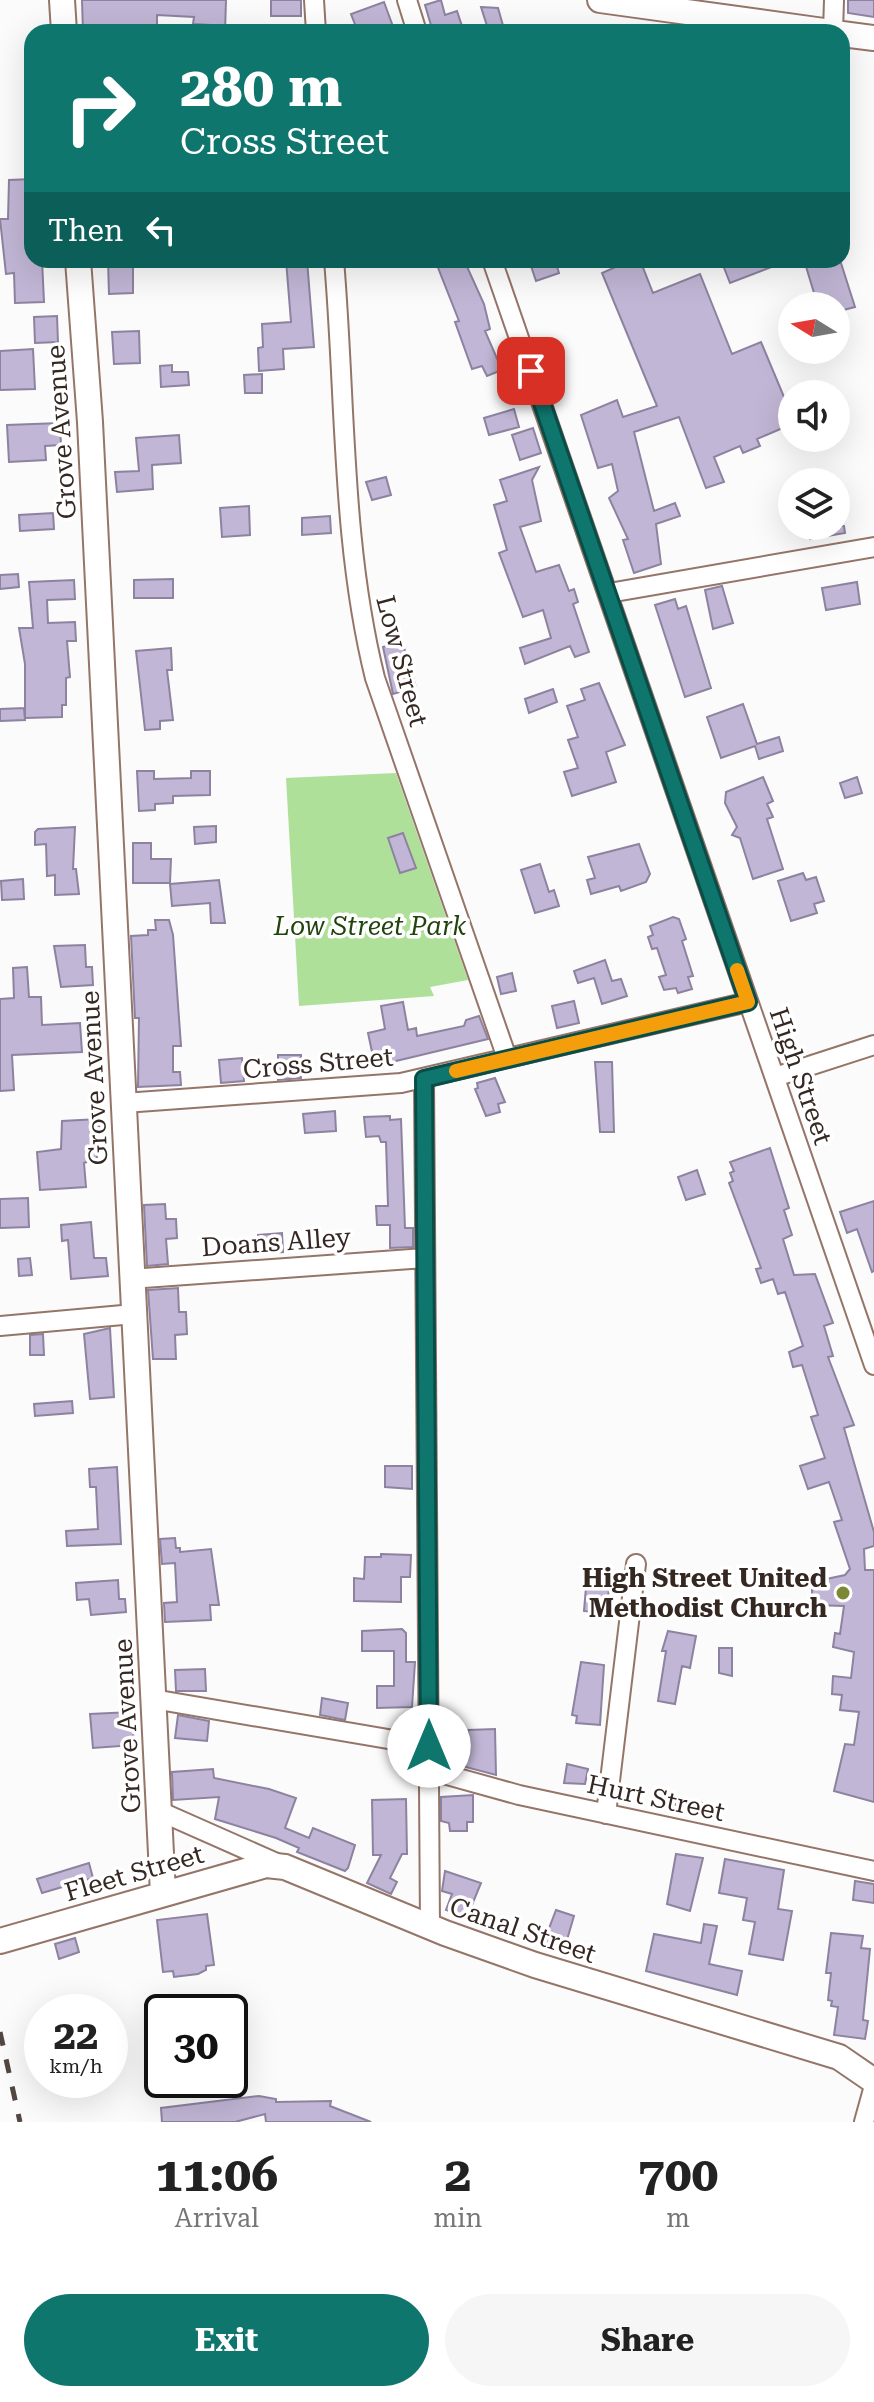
<!DOCTYPE html>
<style>
:root{--surface:#fff;--page:#f6f6f6;--text:#222;--muted:#767676;--accent:#0f766e}
body{margin:0;font-family:"Roboto Serif",serif;background:var(--page);color:var(--text);height:100vh;display:flex;flex-direction:column;font-size:30px;white-space:nowrap}
*{box-sizing:border-box;margin:0}
p{font-size:26px;color:var(--muted)}
.icon{flex:none;width:44px;height:44px;fill:none;stroke:currentColor;stroke-width:2;stroke-linecap:round;stroke-linejoin:round}
.map{position:relative;height:2122px;overflow:hidden}
.side{display:flex;flex-direction:column;background:var(--surface);flex:1}
.side>*{flex:none}
.top-card{position:absolute;left:24px;top:24px;width:826px;height:244px;border-radius:24px;box-shadow:0 8px 32px #0002;background:#0f766e;color:#fff;overflow:hidden}
.needle{width:52px;rotate:281deg}
.buttons{position:absolute;left:778px;top:292px;display:grid;gap:16px}
.buttons a{display:grid;place-items:center;width:72px;height:72px;border-radius:50%;background:var(--surface);box-shadow:0 8px 32px #0002;font-size:40px}
.speed{position:absolute;left:24px;top:1994px;display:flex;gap:16px;font-size:40px;font-weight:700;text-align:center}
.speed>*{display:grid;place-content:center;width:104px;height:104px;border-radius:50%;background:var(--surface);box-shadow:0 8px 32px #0002;line-height:1}
.speed small{font-size:20px;font-weight:400}
.speed .limit{border:4px solid #111;border-radius:12px;background:#fff;color:#111}
.pin{position:absolute;display:grid;place-items:center;width:68px;height:68px;color:#fff;margin:-34px;border-radius:16px;box-shadow:0 4px 12px #0006}
.me{position:absolute;width:88px;margin:-44px;rotate:0deg;stroke-linejoin:round;filter:drop-shadow(0 0 6px #0008)}
.turn{display:flex;align-items:center;gap:28px;height:168px;padding:0 24px;font-size:36px}
.turn .icon{width:104px;height:104px;stroke-width:2.5}
.turn b{display:block;font-size:56px;line-height:68px}
.then{display:flex;align-items:center;height:76px;padding:0 24px;background:#0003;gap:16px;font-size:30px}
.eta{display:flex;justify-content:space-evenly;align-items:center;height:136px;text-align:center}
.eta b{font-size:48px;font-weight:700;line-height:56px}
.button{display:flex;gap:16px;margin-top:auto;padding:16px 24px}
.button a{flex:1;height:92px;border-radius:48px;background:var(--accent);color:#fff;font-size:32px;font-weight:700;line-height:92px;text-align:center}
.button a+a{background:var(--page);color:var(--text)}
.map>svg:first-child{display:block}
</style>
<div class="map">
<svg width="874" height="2122" viewBox="0 0 874 2122">
<rect width="100%" height="100%" fill="#fbfbfb"/>
<path fill="#afe09a" d="M 396,773 L 468,980 L 430,987 L 434,996 L 299,1006 L 286,778 Z"/>
<path fill="#c1b6d5" stroke="#8d829f" stroke-width="2" d="M 82,0 L 226,0 L 225,32 L 210,32 L 210,25 L 193,24 L 194,17 L 157,15 L 157,32 L 83,32 Z
M 271,0 L 301,0 L 301,16 L 271,16 Z
M 441,0 L 445,15 L 457,11 L 464,32 L 433,32 L 425,5 Z
M 848,0 L 874,0 L 874,17 L 848,13 Z
M 384,2 L 395,32 L 358,32 L 351,14 Z
M 481,7 L 498,8 L 504,29 L 489,32 Z
M 32,179 L 32,260 L 42,260 L 44,302 L 15,303 L 14,273 L 6,274 L 0,219 L 8,219 L 9,180 Z
M 133,260 L 133,293 L 109,294 L 108,261 Z
M 286,260 L 307,260 L 314,347 L 283,349 L 284,369 L 259,371 L 258,348 L 263,347 L 262,324 L 291,322 Z
M 435,260 L 464,260 L 484,304 L 490,329 L 485,331 L 502,370 L 487,376 L 482,366 L 472,369 L 455,322 L 459,321 Z
M 529,260 L 555,260 L 559,273 L 536,281 Z
M 616,260 L 640,260 L 653,293 L 700,274 L 732,354 L 761,342 L 792,416 L 792,424 L 757,439 L 760,446 L 743,453 L 740,446 L 714,457 L 724,482 L 706,488 L 679,417 L 634,432 L 654,511 L 675,503 L 680,516 L 656,524 L 661,564 L 634,573 L 623,540 L 628,539 L 609,498 L 618,491 L 612,464 L 598,468 L 581,415 L 617,400 L 623,417 L 657,406 L 602,273 L 618,266 Z
M 721,260 L 786,260 L 787,261 L 730,283 Z
M 804,260 L 840,260 L 855,307 L 836,312 L 836,306 L 818,306 Z
M 57,316 L 58,342 L 35,343 L 34,317 Z
M 139,331 L 140,363 L 114,364 L 112,332 Z
M 33,349 L 35,389 L 0,390 L 0,351 Z
M 172,365 L 172,372 L 188,372 L 189,385 L 161,387 L 160,366 Z
M 262,374 L 262,393 L 245,393 L 244,375 Z
M 514,409 L 519,427 L 489,435 L 484,418 Z
M 60,423 L 61,445 L 45,446 L 46,460 L 9,462 L 7,425 Z
M 533,428 L 541,453 L 520,460 L 512,435 Z
M 179,435 L 181,463 L 152,465 L 153,489 L 117,492 L 115,472 L 139,471 L 136,438 Z
M 539,467 L 532,480 L 541,521 L 520,527 L 536,572 L 559,565 L 569,591 L 574,589 L 578,602 L 573,604 L 589,652 L 575,657 L 570,646 L 525,664 L 520,648 L 551,638 L 543,610 L 523,617 L 499,553 L 507,550 L 494,505 L 507,501 L 500,480 Z
M 386,477 L 391,495 L 372,500 L 366,482 Z
M 249,506 L 250,535 L 222,537 L 220,508 Z
M 53,513 L 54,529 L 20,531 L 19,515 Z
M 330,516 L 331,533 L 302,535 L 302,518 Z
M 807,526 L 844,526 L 845,533 L 810,539 Z
M 18,574 L 19,587 L 0,589 L 0,575 Z
M 173,579 L 173,598 L 134,598 L 134,580 Z
M 74,580 L 75,599 L 47,600 L 48,623 L 75,622 L 76,641 L 67,641 L 70,677 L 66,678 L 66,705 L 62,705 L 62,717 L 25,718 L 25,664 L 19,628 L 33,628 L 29,582 Z
M 857,582 L 860,604 L 826,610 L 822,588 Z
M 722,586 L 733,623 L 713,629 L 705,590 Z
M 675,599 L 678,609 L 686,606 L 711,688 L 685,697 L 655,605 Z
M 402,641 L 416,687 L 393,694 L 383,647 Z
M 171,648 L 172,670 L 167,670 L 173,720 L 160,721 L 160,729 L 145,730 L 136,651 Z
M 599,683 L 625,745 L 606,752 L 616,782 L 572,796 L 564,772 L 578,768 L 568,740 L 578,737 L 567,706 L 585,700 L 581,689 Z
M 553,689 L 557,702 L 529,713 L 525,699 Z
M 743,704 L 757,744 L 779,737 L 783,751 L 759,759 L 755,746 L 721,758 L 707,717 Z
M 24,708 L 25,720 L 0,721 L 0,709 Z
M 137,771 L 154,771 L 154,779 L 191,778 L 191,771 L 210,771 L 210,795 L 173,796 L 173,803 L 155,804 L 155,810 L 139,811 Z
M 763,777 L 773,801 L 767,804 L 773,817 L 767,819 L 783,869 L 753,879 L 740,838 L 732,835 L 737,827 L 725,803 L 726,792 Z
M 857,777 L 862,793 L 845,798 L 840,783 Z
M 216,826 L 216,842 L 195,844 L 194,827 Z
M 75,827 L 73,869 L 76,869 L 79,894 L 55,895 L 55,875 L 47,876 L 46,844 L 35,845 L 35,832 L 38,829 Z
M 403,833 L 416,868 L 400,873 L 388,838 Z
M 133,843 L 151,843 L 151,859 L 171,859 L 170,883 L 133,883 Z
M 639,844 L 650,874 L 646,882 L 621,891 L 619,886 L 591,894 L 587,880 L 595,878 L 588,857 Z
M 540,864 L 549,892 L 554,890 L 559,906 L 535,913 L 521,870 Z
M 803,873 L 806,880 L 816,877 L 824,901 L 814,904 L 817,913 L 791,921 L 778,881 Z
M 23,879 L 24,899 L 2,900 L 1,881 Z
M 219,880 L 225,923 L 211,923 L 210,903 L 172,906 L 170,884 Z
M 673,917 L 679,919 L 686,939 L 682,941 L 693,976 L 688,977 L 692,989 L 678,993 L 676,988 L 664,990 L 659,977 L 666,975 L 657,948 L 652,949 L 648,937 L 653,935 L 650,926 Z
M 155,920 L 169,920 L 173,935 L 181,1046 L 173,1046 L 173,1072 L 180,1072 L 181,1085 L 138,1087 L 139,1018 L 135,1018 L 131,936 L 148,935 L 148,930 L 156,930 Z
M 85,945 L 86,967 L 92,967 L 93,985 L 61,987 L 54,946 Z
M 605,960 L 612,981 L 621,979 L 627,996 L 602,1004 L 594,978 L 578,983 L 574,971 Z
M 27,967 L 29,997 L 41,997 L 42,1025 L 80,1023 L 82,1052 L 12,1055 L 14,1090 L 0,1091 L 0,999 L 14,998 L 13,968 Z
M 512,973 L 516,991 L 501,994 L 497,977 Z
M 574,1001 L 579,1023 L 557,1028 L 552,1006 Z
M 403,1002 L 408,1030 L 416,1028 L 417,1036 L 464,1026 L 466,1020 L 479,1016 L 488,1039 L 375,1066 L 368,1033 L 385,1029 L 381,1006 Z
M 278,1055 L 301,1055 L 301,1078 L 278,1080 Z
M 242,1058 L 244,1081 L 221,1083 L 219,1060 Z
M 595,1062 L 612,1062 L 614,1132 L 600,1132 Z
M 495,1078 L 505,1102 L 498,1104 L 500,1112 L 486,1116 L 475,1089 L 478,1088 L 477,1083 Z
M 335,1111 L 336,1131 L 305,1133 L 303,1114 Z
M 390,1116 L 390,1120 L 401,1119 L 405,1228 L 413,1228 L 413,1247 L 390,1248 L 390,1225 L 377,1225 L 376,1206 L 388,1206 L 386,1142 L 381,1142 L 379,1136 L 366,1137 L 364,1117 Z
M 99,1119 L 100,1143 L 96,1144 L 97,1158 L 84,1163 L 86,1187 L 40,1190 L 37,1152 L 61,1149 L 62,1121 Z
M 770,1148 L 789,1208 L 784,1210 L 792,1235 L 783,1239 L 794,1275 L 815,1274 L 833,1323 L 824,1326 L 833,1356 L 828,1357 L 854,1425 L 844,1428 L 874,1532 L 874,1546 L 864,1549 L 865,1570 L 874,1570 L 874,1802 L 834,1791 L 845,1744 L 854,1745 L 859,1712 L 840,1710 L 842,1695 L 832,1694 L 833,1676 L 851,1678 L 854,1652 L 833,1647 L 835,1633 L 840,1634 L 844,1606 L 812,1605 L 812,1582 L 845,1575 L 850,1569 L 834,1522 L 842,1520 L 829,1482 L 808,1489 L 800,1466 L 825,1458 L 811,1417 L 818,1415 L 802,1365 L 793,1367 L 789,1352 L 803,1346 L 785,1292 L 778,1294 L 773,1279 L 761,1283 L 756,1269 L 761,1268 L 729,1183 L 733,1181 L 730,1173 L 734,1171 L 730,1162 Z
M 697,1170 L 705,1194 L 686,1200 L 678,1177 Z
M 28,1198 L 29,1227 L 0,1228 L 0,1199 Z
M 874,1201 L 874,1271 L 872,1272 L 857,1229 L 847,1233 L 840,1212 Z
M 165,1204 L 166,1219 L 176,1219 L 177,1238 L 166,1239 L 168,1264 L 147,1266 L 144,1205 Z
M 91,1222 L 94,1258 L 106,1258 L 108,1276 L 71,1279 L 68,1240 L 62,1241 L 61,1225 Z
M 282,1233 L 283,1252 L 259,1254 L 258,1235 Z
M 30,1258 L 32,1275 L 19,1276 L 18,1259 Z
M 178,1288 L 179,1312 L 186,1312 L 187,1334 L 175,1335 L 176,1359 L 153,1359 L 148,1290 Z
M 110,1328 L 114,1397 L 90,1399 L 84,1334 Z
M 43,1334 L 44,1355 L 30,1355 L 30,1335 Z
M 72,1401 L 73,1413 L 35,1416 L 34,1404 Z
M 385,1466 L 412,1466 L 412,1489 L 385,1487 Z
M 117,1467 L 121,1544 L 67,1546 L 66,1531 L 98,1529 L 96,1487 L 90,1487 L 89,1469 Z
M 175,1538 L 176,1548 L 180,1548 L 180,1552 L 211,1549 L 219,1605 L 210,1605 L 211,1620 L 165,1622 L 164,1603 L 177,1602 L 175,1563 L 162,1564 L 160,1539 Z
M 381,1554 L 411,1555 L 410,1577 L 401,1577 L 401,1602 L 354,1601 L 354,1578 L 364,1579 L 365,1557 L 381,1557 Z
M 118,1580 L 119,1599 L 125,1599 L 126,1612 L 91,1615 L 89,1599 L 77,1600 L 76,1583 Z
M 586,1587 L 609,1589 L 606,1614 L 584,1611 Z
M 402,1629 L 406,1633 L 406,1662 L 415,1662 L 412,1707 L 377,1708 L 377,1686 L 394,1686 L 394,1651 L 362,1651 L 362,1631 Z
M 668,1631 L 696,1636 L 690,1668 L 682,1666 L 675,1704 L 658,1701 L 666,1651 L 662,1651 Z
M 719,1648 L 732,1648 L 732,1676 L 719,1673 Z
M 581,1662 L 604,1665 L 600,1725 L 576,1723 L 577,1716 L 572,1715 Z
M 205,1669 L 206,1691 L 176,1691 L 175,1670 Z
M 322,1698 L 348,1703 L 345,1720 L 320,1715 Z
M 132,1712 L 134,1745 L 93,1748 L 90,1714 Z
M 178,1715 L 209,1721 L 207,1741 L 175,1738 Z
M 495,1729 L 496,1775 L 447,1762 L 447,1754 L 468,1753 L 468,1730 Z
M 567,1764 L 588,1769 L 585,1784 L 564,1783 Z
M 213,1769 L 214,1778 L 269,1789 L 296,1798 L 285,1828 L 309,1838 L 313,1828 L 355,1845 L 348,1868 L 345,1871 L 297,1852 L 299,1848 L 276,1838 L 215,1819 L 219,1797 L 173,1800 L 172,1772 Z
M 473,1795 L 473,1822 L 467,1822 L 467,1831 L 450,1831 L 449,1823 L 441,1821 L 441,1797 Z
M 677,1797 L 715,1806 L 712,1818 L 674,1809 Z
M 406,1799 L 407,1854 L 402,1854 L 390,1878 L 397,1882 L 391,1894 L 367,1883 L 381,1855 L 373,1855 L 372,1800 Z
M 676,1854 L 703,1858 L 690,1911 L 667,1904 Z
M 725,1859 L 784,1870 L 778,1909 L 792,1911 L 783,1960 L 749,1954 L 755,1922 L 743,1920 L 747,1898 L 719,1893 Z
M 89,1863 L 93,1878 L 42,1893 L 37,1879 Z
M 445,1871 L 481,1883 L 467,1917 L 446,1910 L 452,1894 L 442,1891 Z
M 855,1881 L 874,1884 L 874,1903 L 853,1900 Z
M 556,1910 L 574,1916 L 564,1950 L 543,1944 Z
M 207,1914 L 214,1965 L 206,1966 L 206,1970 L 198,1974 L 174,1977 L 173,1971 L 163,1972 L 157,1920 Z
M 704,1924 L 717,1926 L 709,1964 L 742,1971 L 737,1995 L 646,1971 L 654,1934 L 701,1943 Z
M 831,1933 L 863,1936 L 861,1948 L 870,1949 L 863,2020 L 868,2021 L 865,2039 L 834,2035 L 838,2007 L 831,2006 L 832,2001 L 828,2000 L 831,1973 L 826,1973 Z
M 75,1938 L 79,1952 L 59,1959 L 55,1944 Z
M 259,2096 L 276,2099 L 276,2102 L 331,2101 L 330,2106 L 371,2122 L 266,2122 L 265,2114 L 235,2122 L 162,2122 L 161,2108 Z"/>
<g fill="none" stroke-linecap="round" stroke-linejoin="round">
<defs>
<path id="minor" d="M 314,0 L 316,32
M 407,0 L 417,32
M 833,32 L 834,0
M 334,260 C 346,400 341,541 375,678 L 507,1058
M 492,260 L 874,1365
M 609,593 L 874,547
M 775,1077 L 874,1045
M 424,1079 L 430,1927
M 124,1103 L 401,1083 L 748,1002
M 130,1279 L 425,1258
M 0,1326 L 134,1314
M 153,1699 L 429,1746
M 429,1770 L 519,1795 L 874,1871
M 159,1811 L 281,1865
M 606,1814 L 636,1564
M 864,2122 L 874,2086"/>
<path id="secondary" d="M 62,0 L 64,32
M 600,0 L 831,32
M 842,34 L 874,38
M 78,260 L 90,422 L 163,1894
M 0,1941 L 266,1865 L 285,1867 L 445,1933 L 535,1965 L 839,2057 L 874,2081"/>
</defs>
<use href="#minor" stroke="#957568" stroke-width="22"/>
<use href="#secondary" stroke="#957568" stroke-width="28"/>
<use href="#minor" stroke="#fff" stroke-width="18"/>
<use href="#secondary" stroke="#fff" stroke-width="24"/>
<path stroke="#524743" stroke-width="5" stroke-dasharray="14 14" stroke-linecap="butt" d="M 0,2032 L 20,2122"/>
</g>
<g fill="none" stroke-linecap="round" stroke-linejoin="round">
<defs>
<path id="route" d="M 429,1746 L 424,1079 L 748,1002 L 531,371"/>
</defs>
<use href="#route" stroke="#0a4d48" stroke-width="20"/>
<use href="#route" stroke="#0f766e" stroke-width="14"/>
<path stroke="#f59e0b" stroke-width="14" d="M 456,1071 L 748,1002 L 737,970"/>
</g>
<circle fill="#7b8835" stroke="#fff" stroke-width="3" cx="843" cy="1593" r="8"/>
<g text-anchor="middle" dominant-baseline="central" stroke-width="7" stroke-linejoin="round" paint-order="stroke">
<g font-size="26" fill="#352823" stroke="#fff">
<text transform="translate(61 432) rotate(-94)">Grove Avenue</text>
<text transform="translate(402 661) rotate(75)">Low Street</text>
<text transform="translate(318 1063) rotate(-5)">Cross Street</text>
<text transform="translate(801 1076) rotate(71)">High Street</text>
<text transform="translate(94 1078) rotate(-93)">Grove Avenue</text>
<text transform="translate(276 1242) rotate(-4)">Doans Alley</text>
<text transform="translate(127 1726) rotate(-93)">Grove Avenue</text>
<text transform="translate(656 1798) rotate(12)">Hurt Street</text>
<text transform="translate(134 1873) rotate(-16)">Fleet Street</text>
<text transform="translate(523 1930) rotate(19)">Canal Street</text>
</g>
<g font-size="26" font-style="italic" fill="#21440d" stroke="#fff">
<text x="370" y="926">Low Street Park</text>
</g>
<g font-size="26" font-weight="bold" fill="#352823" stroke="#fff" text-anchor="end">
<text x="827" y="1578">High Street United<tspan x="827" dy="30">Methodist Church</tspan></text>
</g>
</g>
</svg>
<div class="buttons">
<a><svg class="needle" viewBox="-14 -14 28 28"><path d="M0-13l5 13h-10z" fill="#e53935"/><path d="M0 13l5-13h-10z" fill="#767676"/></svg></a>
<a><svg class="icon" aria-label="sound" viewBox="0 0 24 24"><path d="M4 9h4l5-4v14l-5-4H4zM17 9q2 3 0 6"/></svg></a>
<a><svg class="icon" aria-label="layers" viewBox="0 0 24 24"><path d="M12 4l9 5-9 5-9-5zM3 14l9 5 9-5"/></svg></a>
</div>
<div class="speed"><div>22<small>km/h</small></div><div class="limit">30</div></div>
<div class="pin" style="left:531px;top:371px;background:#d93025"><svg class="icon" aria-label="arrive" viewBox="0 0 24 24"><path d="M6 21V4h12l-3 4 3 4H6"/></svg></div>
<svg class="me" style="left:429px;top:1746px" viewBox="-20 -20 40 40"><circle r="19" fill="#fff"/><path d="M0-13L10 11 0 6-10 11z" fill="#0f766e"/></svg>
<div class="top-card">
<div class="turn"><svg class="icon" aria-label="right" viewBox="0 0 24 24"><path d="M7 20v-9h11M14 6l5 5-5 5"/></svg><div><b>280 m</b>Cross Street</div></div>
<div class="then">Then<svg class="icon" aria-label="left" viewBox="0 0 24 24"><path d="M17 20v-9H6M10 6l-5 5 5 5"/></svg></div>
</div>
</div>
<section class="side">
<div class="eta">
<div><b>11:06</b><p>Arrival</p></div>
<div><b>2</b><p>min</p></div>
<div><b>700</b><p>m</p></div>
</div>
<div class="button"><a>Exit</a><a>Share</a></div>
</section>
